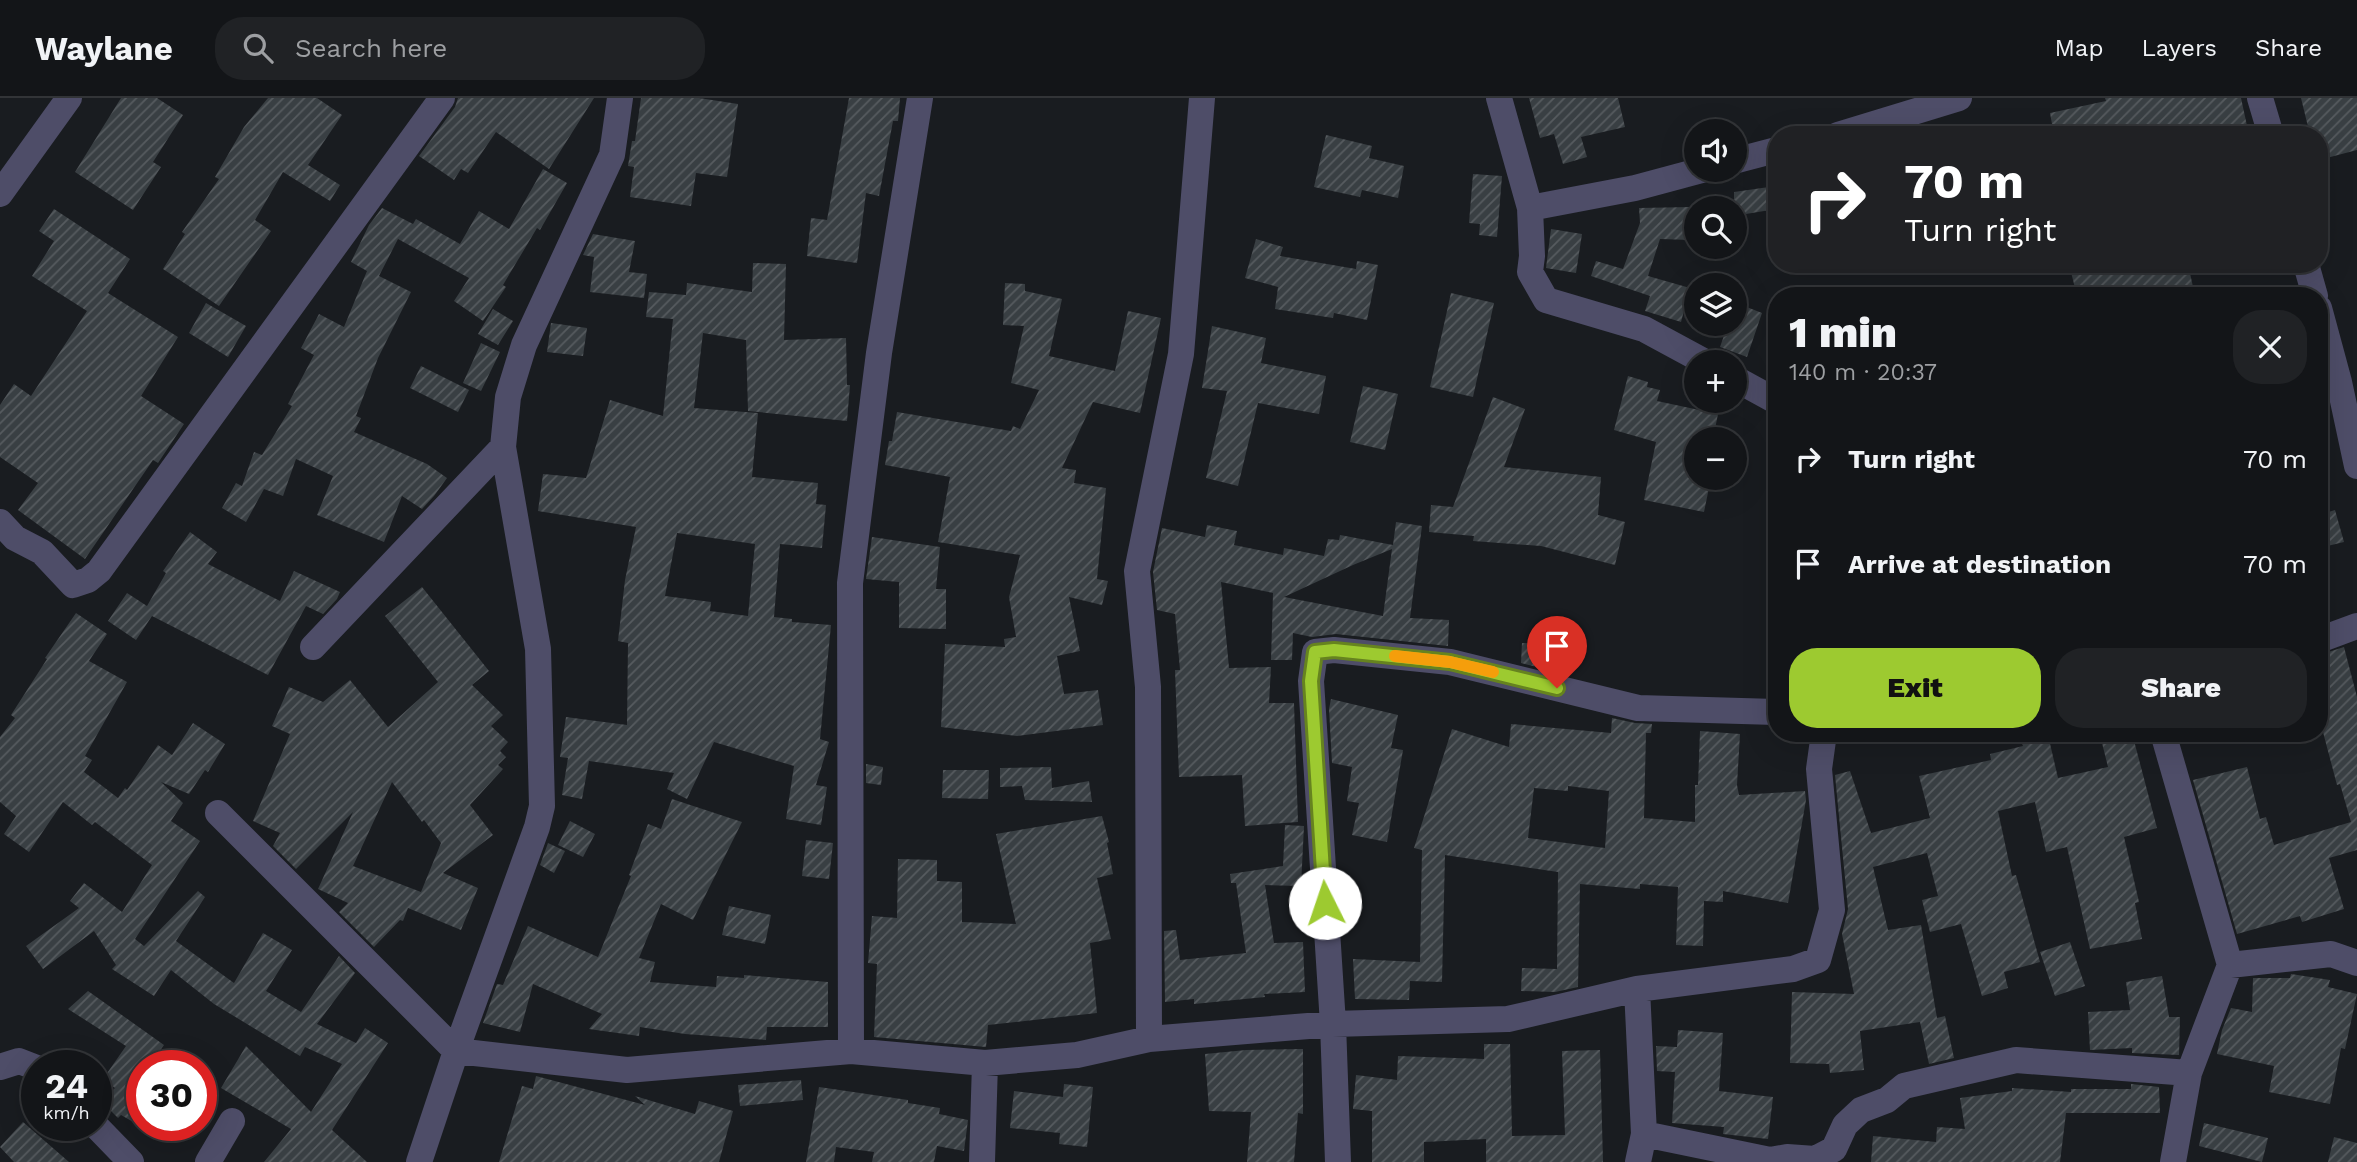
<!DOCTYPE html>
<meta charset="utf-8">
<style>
:root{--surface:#131518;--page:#202225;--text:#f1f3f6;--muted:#9d9fa2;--line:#323437;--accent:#9dca30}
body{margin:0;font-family:"Work Sans",sans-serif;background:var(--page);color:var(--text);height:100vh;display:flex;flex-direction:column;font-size:26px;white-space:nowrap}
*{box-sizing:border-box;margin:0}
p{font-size:23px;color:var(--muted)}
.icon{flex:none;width:38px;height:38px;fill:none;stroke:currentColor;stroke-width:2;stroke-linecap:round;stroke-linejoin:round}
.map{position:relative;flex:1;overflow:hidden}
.sheet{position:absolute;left:1768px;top:189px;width:560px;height:455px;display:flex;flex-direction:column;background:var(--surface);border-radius:28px;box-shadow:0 7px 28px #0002,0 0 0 2px var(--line)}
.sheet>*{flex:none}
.top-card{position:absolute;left:1768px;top:28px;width:560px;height:147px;border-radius:28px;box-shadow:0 7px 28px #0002,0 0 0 2px var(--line);background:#202124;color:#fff;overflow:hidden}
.fabs{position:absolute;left:1684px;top:21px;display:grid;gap:14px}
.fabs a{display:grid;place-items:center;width:63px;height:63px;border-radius:50%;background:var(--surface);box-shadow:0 7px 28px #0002,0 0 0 2px var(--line);font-size:35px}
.speed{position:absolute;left:21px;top:952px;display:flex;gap:14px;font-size:35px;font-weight:700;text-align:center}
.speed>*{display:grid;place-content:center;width:91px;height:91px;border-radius:50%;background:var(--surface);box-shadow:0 7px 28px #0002,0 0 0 2px var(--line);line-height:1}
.speed small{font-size:18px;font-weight:400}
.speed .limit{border:10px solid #d22;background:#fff;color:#111}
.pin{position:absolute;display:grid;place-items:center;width:60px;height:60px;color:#fff;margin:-72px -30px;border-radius:50% 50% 50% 0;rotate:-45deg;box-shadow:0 0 7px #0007}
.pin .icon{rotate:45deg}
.me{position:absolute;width:77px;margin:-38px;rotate:356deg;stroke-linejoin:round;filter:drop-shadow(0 0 5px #0008)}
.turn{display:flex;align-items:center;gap:24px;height:147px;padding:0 21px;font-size:32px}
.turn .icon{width:91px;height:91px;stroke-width:2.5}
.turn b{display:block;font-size:49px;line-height:60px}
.round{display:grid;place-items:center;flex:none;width:74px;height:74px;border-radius:28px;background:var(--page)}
.headline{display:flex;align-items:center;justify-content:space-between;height:119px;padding:0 21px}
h1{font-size:42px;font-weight:800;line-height:52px}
.primary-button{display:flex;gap:14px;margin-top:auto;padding:14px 21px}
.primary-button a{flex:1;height:80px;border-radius:28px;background:var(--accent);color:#111;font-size:28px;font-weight:800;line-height:80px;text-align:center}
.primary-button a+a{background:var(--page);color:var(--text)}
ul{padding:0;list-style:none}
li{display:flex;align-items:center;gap:21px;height:105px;padding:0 21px}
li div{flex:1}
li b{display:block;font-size:26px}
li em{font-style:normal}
header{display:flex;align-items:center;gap:42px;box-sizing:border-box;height:98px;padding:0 35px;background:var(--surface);border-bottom:2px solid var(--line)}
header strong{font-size:33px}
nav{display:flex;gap:38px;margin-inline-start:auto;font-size:24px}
.search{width:490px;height:63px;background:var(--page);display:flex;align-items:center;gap:18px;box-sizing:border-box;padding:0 24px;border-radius:28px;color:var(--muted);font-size:26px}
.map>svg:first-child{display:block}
</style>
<header>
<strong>Waylane</strong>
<div class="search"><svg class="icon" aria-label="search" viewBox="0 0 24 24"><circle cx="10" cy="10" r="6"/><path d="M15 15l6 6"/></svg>Search here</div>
<nav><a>Map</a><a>Layers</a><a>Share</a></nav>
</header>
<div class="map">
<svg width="2357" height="1064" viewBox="0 0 2357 1064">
<defs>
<pattern id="building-hatch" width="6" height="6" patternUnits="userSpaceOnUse" patternTransform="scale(1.75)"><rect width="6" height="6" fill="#393f43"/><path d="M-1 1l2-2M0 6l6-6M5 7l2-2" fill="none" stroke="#565b5f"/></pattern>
</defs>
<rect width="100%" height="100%" fill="#191c20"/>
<path fill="url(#building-hatch)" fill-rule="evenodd" d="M 121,0 L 157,0 L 183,17 L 153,64 L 161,69 L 133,112 L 75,74 Z
M 268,0 L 317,0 L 342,17 L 308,67 L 340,87 L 330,103 L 283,74 L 255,122 L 271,133 L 219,208 L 163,171 L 185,136 L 182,134 L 219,81 L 215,79 L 244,29 Z
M 458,0 L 594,0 L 549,71 L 496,34 L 468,75 L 461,71 L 454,82 L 419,58 L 455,9 Z
M 641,0 L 699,0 L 738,6 L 727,79 L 696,75 L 691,108 L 630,99 L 634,69 L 628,68 L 632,43 L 635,43 Z
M 849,0 L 900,0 L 898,23 L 893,23 L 879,98 L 866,95 L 857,165 L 807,158 L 811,120 L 827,122 Z
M 1529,0 L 1618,0 L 1625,29 L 1581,39 L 1587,59 L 1563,66 L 1554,36 L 1540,40 Z
M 2105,0 L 2241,0 L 2249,37 L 2054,37 L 2050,15 L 2106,3 Z
M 2301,0 L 2357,0 L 2357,52 L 2319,62 L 2319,37 L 2310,37 Z
M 1326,37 L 1372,48 L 1369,60 L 1404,68 L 1398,100 L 1362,92 L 1360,99 L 1314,89 Z
M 543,71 L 567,85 L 540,132 L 537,130 L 503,187 L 506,189 L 483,223 L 454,203 L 469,180 L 398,141 L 379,178 L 411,194 L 378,260 L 356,318 L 361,320 L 354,334 L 427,366 L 447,380 L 434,398 L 422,411 L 402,398 L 384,444 L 317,417 L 333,378 L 296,361 L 283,398 L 264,391 L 246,424 L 222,410 L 236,385 L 242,388 L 254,354 L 262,357 L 292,308 L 288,306 L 314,257 L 301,250 L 319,216 L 344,229 L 367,173 L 351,164 L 369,127 L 382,110 L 413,126 L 416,121 L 460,146 L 479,113 L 509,131 Z
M 1473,76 L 1502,78 L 1497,139 L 1479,137 L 1480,126 L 1469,125 Z
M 1776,88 L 1776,111 L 1734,118 L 1734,94 Z
M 1691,109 L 1690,142 L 1660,141 L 1648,178 L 1690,190 L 1681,224 L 1645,213 L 1650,198 L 1591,178 L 1596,163 L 1623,171 L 1640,125 L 1639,110 Z
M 54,111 L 130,161 L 108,195 L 178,239 L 141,298 L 184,326 L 158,365 L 153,362 L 85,461 L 18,412 L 38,385 L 0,359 L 0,307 L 14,286 L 31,298 L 87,213 L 32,178 L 54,143 L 39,133 Z
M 1551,131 L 1582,136 L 1576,175 L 1546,170 Z
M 593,136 L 635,143 L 629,174 L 647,176 L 644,200 L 590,194 L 594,159 L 583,157 Z
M 1256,141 L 1283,149 L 1280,158 L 1356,171 L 1357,163 L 1378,167 L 1367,222 L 1334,215 L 1333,220 L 1275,211 L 1278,189 L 1245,180 Z
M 753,165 L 786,166 L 784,242 L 846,240 L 847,287 L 850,287 L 847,323 L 748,313 L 746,242 L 703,235 L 694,310 L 758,315 L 752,379 L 818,385 L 816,406 L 826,407 L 822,450 L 780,446 L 774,519 L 792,521 L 792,524 L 831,527 L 820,641 L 829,644 L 816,687 L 827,689 L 821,727 L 786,721 L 794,668 L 714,644 L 687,701 L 667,691 L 674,675 L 589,663 L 582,701 L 562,697 L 568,660 L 560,659 L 566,619 L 627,627 L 628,545 L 618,543 L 625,482 L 636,429 L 538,413 L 543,376 L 586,380 L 610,302 L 663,318 L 673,221 L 646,219 L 649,194 L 686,197 L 687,185 L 752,194 ZM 677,435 L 755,446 L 748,518 L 710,513 L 711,504 L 665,498 Z
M 2069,166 L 2188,166 L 2195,198 L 2077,198 Z
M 1005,185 L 1025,186 L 1025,193 L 1062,201 L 1049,258 L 1115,273 L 1128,213 L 1161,220 L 1140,315 L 1093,304 L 1062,370 L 1076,372 L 1074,385 L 1106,390 L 1097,481 L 1108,483 L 1102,507 L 1069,499 L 1080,553 L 1057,558 L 1064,596 L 1098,592 L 1103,627 L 1017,638 L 941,629 L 945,546 L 1005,549 L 1004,541 L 1016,539 L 1009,499 L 1020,457 L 938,444 L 950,379 L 885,367 L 889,343 L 892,343 L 897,314 L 1011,333 L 1013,328 L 1020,331 L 1039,292 L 1011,285 L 1024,228 L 1003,227 Z
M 1451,195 L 1494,205 L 1473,299 L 1430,289 Z
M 1734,204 L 1762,215 L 1747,259 L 1720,249 L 1728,226 L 1734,226 Z
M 206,205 L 246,228 L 228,259 L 189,235 Z
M 493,211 L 513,223 L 498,247 L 478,236 Z
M 551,225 L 587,230 L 583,258 L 547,254 Z
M 1212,228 L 1266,240 L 1261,265 L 1326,278 L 1319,316 L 1258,305 L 1238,388 L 1206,380 L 1227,293 L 1202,290 Z
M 481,245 L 500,254 L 481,293 L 463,285 Z
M 421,268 L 469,292 L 458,314 L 410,290 Z
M 1628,278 L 1648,284 L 1647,289 L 1660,292 L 1657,303 L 1718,316 L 1713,341 L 1696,341 L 1696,380 L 1711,380 L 1704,414 L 1644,402 L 1656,344 L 1614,332 Z
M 1363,288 L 1398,296 L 1385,352 L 1350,344 Z
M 1493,299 L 1525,311 L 1504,369 L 1601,379 L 1598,417 L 1625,424 L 1615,467 L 1541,448 L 1473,443 L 1474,438 L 1429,434 L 1431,407 L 1453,409 Z
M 2335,412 L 2344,444 L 2319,450 L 2319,417 Z
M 1396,424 L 1422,428 L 1410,520 L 1449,522 L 1448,548 L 1336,536 L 1312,539 L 1293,535 L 1292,562 L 1271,562 L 1273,495 L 1221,484 L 1229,570 L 1271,569 L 1269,605 L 1294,605 L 1298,724 L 1245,728 L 1242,677 L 1179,679 L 1175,572 L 1180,572 L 1175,516 L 1157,512 L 1153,474 L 1162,430 L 1205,439 L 1207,427 L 1237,433 L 1234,447 L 1283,457 L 1284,450 L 1324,458 L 1328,441 L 1339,442 L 1340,437 L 1393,447 ZM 1392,451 L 1383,518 L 1284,499 L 1353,467 Z
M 190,434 L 217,454 L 208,466 L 280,503 L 294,473 L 340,494 L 337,501 L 323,516 L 306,508 L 268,577 L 152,518 L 136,542 L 108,523 L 127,495 L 147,508 L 166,475 L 163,473 Z
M 872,439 L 940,449 L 936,491 L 946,491 L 946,531 L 899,530 L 899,484 L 866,481 Z
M 422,489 L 489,573 L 472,587 L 503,617 L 491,628 L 508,644 L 500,653 L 506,659 L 498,667 L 503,671 L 470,707 L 493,737 L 443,775 L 478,790 L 461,832 L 408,810 L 403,823 L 400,822 L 374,849 L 339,814 L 348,805 L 318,791 L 353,714 L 296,771 L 273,748 L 280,735 L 253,723 L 290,636 L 272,628 L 289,589 L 323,604 L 350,582 L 388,629 L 438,584 L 385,518 ZM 392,684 L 422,724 L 424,722 L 441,745 L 421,794 L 353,768 Z
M 76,515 L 107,536 L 89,563 L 127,584 L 85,658 L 92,662 L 84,674 L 118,700 L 125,690 L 127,692 L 158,647 L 172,657 L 193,625 L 225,646 L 208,674 L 205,672 L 189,696 L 161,684 L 183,705 L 171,723 L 200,743 L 135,841 L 144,848 L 198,793 L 205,799 L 176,843 L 234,885 L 263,835 L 292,852 L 266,893 L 301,914 L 339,858 L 355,875 L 317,926 L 356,945 L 365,930 L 388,945 L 332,1032 L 367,1064 L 264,1064 L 291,1031 L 221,990 L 246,948 L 311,1014 L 342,966 L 305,949 L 300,958 L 214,906 L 171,872 L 154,898 L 112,871 L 116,867 L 94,833 L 43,871 L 26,848 L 79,810 L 70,803 L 84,785 L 122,814 L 152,767 L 95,724 L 92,727 L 63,704 L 29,754 L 4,736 L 16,718 L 0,704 L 0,639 L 15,620 L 11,617 L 47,561 L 45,560 Z
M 1522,545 L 1557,547 L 1556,574 L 1521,565 Z
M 2344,549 L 2357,599 L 2357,752 L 2329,760 L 2344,811 L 2302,824 L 2300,818 L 2237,836 L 2193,682 L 2247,669 L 2260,721 L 2266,719 L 2274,747 L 2351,724 L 2340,686 L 2337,687 L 2319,619 L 2319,557 Z
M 1331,601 L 1398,617 L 1391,650 L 1403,652 L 1387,744 L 1352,737 L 1359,705 L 1347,703 L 1352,669 L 1332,665 L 1329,611 Z
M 1612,620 L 1635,625 L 1652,626 L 1651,635 L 1646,635 L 1644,720 L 1695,724 L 1695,687 L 1698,687 L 1700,633 L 1740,636 L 1737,687 L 1739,697 L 1805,693 L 1806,702 L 1788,805 L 1723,793 L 1723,804 L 1704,803 L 1703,848 L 1676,847 L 1678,789 L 1640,786 L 1640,791 L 1580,786 L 1578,889 L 1555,894 L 1521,893 L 1522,870 L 1557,871 L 1558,774 L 1445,757 L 1442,884 L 1410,883 L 1409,902 L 1355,901 L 1353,861 L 1420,864 L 1422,752 L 1414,750 L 1452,631 L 1509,649 L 1511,626 L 1611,635 ZM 1568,688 L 1609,693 L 1605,750 L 1528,740 L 1534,690 L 1568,693 Z
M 2121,635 L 2132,635 L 2157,730 L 2124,739 L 2139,804 L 2135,805 L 2142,841 L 2090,851 L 2067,749 L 2046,754 L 2035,704 L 1998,713 L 2012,778 L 2016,777 L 2040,864 L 2004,874 L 2008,890 L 1982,898 L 1961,826 L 1930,834 L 1922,802 L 1938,798 L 1927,755 L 1873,769 L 1888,832 L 1921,827 L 1937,920 L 1945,918 L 1954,960 L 1929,966 L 1920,924 L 1860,933 L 1864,972 L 1830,975 L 1829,966 L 1790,965 L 1792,894 L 1854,896 L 1842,836 L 1848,811 L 1835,677 L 1850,673 L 1871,735 L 1930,720 L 1919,678 L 1991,662 L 1990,656 L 2023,648 L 2021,643 L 2048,637 L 2058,680 L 2108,669 L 2101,641 Z
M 866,666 L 883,669 L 881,687 L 866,685 Z
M 1051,669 L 1052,690 L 1089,683 L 1092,704 L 1025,702 L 1022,688 L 1000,689 L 1000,670 Z
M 943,672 L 989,672 L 988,701 L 942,700 Z
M 672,701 L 742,724 L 693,822 L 661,806 L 639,860 L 655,864 L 650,884 L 716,889 L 717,878 L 744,880 L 744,877 L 828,884 L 828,929 L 767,929 L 766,942 L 685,936 L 640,929 L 639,938 L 589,931 L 602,916 L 533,886 L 520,934 L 483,925 L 497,886 L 503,887 L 528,828 L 598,859 L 631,778 L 629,777 L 648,726 L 661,731 Z
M 1102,718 L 1109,744 L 1107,745 L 1113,776 L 1097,780 L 1111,841 L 1090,845 L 1097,915 L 988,927 L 986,949 L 874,939 L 877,866 L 868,865 L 872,818 L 897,820 L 898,761 L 937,762 L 937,783 L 962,784 L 962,824 L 1016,826 L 996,736 Z
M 570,723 L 595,736 L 583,759 L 558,747 Z
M 1285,727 L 1304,728 L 1301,788 L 1265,787 L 1274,845 L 1303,844 L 1305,894 L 1264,896 L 1265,899 L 1194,906 L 1194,901 L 1165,904 L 1164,833 L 1176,832 L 1180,862 L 1246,855 L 1236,785 L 1231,785 L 1230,776 L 1283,768 Z
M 806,742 L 833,745 L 829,781 L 802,778 Z
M 548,745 L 565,753 L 554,775 L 540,767 Z
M 729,808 L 771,817 L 765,846 L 722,837 Z
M 2070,844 L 2085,888 L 2055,898 L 2040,854 Z
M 2291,876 L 2330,882 L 2328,889 L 2357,896 L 2345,951 L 2341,950 L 2330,1006 L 2269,994 L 2274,968 L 2217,956 L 2222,932 L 2231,910 L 2252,914 L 2253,880 L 2290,880 Z
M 2162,878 L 2169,919 L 2180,919 L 2179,957 L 2132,955 L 2132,950 L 2090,952 L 2088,914 L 2130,912 L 2126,884 Z
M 88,893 L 164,947 L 149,968 L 142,968 L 142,1029 L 121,1017 L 118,1020 L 101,1003 L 115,990 L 103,981 L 126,948 L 68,911 Z
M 1678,932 L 1723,935 L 1719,993 L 1773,999 L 1768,1041 L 1723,1036 L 1724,1029 L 1672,1025 L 1675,974 L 1657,973 L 1656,948 L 1677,949 Z
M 1484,946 L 1510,946 L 1512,1038 L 1565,1037 L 1562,953 L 1600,952 L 1603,1064 L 1486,1064 L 1486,1041 L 1424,1044 L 1424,1064 L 1372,1064 L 1372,1013 L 1353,1011 L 1356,977 L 1397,982 L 1398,958 L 1484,961 Z
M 1303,951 L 1303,1016 L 1298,1015 L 1294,1064 L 1247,1064 L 1251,1014 L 1209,1013 L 1205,956 L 1246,952 Z
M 536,978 L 645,1007 L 635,998 L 695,1016 L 699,1003 L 733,1013 L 719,1064 L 499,1064 L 522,988 L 533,991 Z
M 801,982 L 803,1002 L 740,1008 L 738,987 Z
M 1064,986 L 1093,989 L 1087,1049 L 1059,1046 L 1060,1035 L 1010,1030 L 1014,993 L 1063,999 Z
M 2131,986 L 2159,989 L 2160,1015 L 2066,1015 L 2060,1064 L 1871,1064 L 1873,1038 L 1936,1044 L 1937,1029 L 1965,1031 L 1960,1000 L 2012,993 L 2012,990 L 2071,994 L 2071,991 L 2131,991 Z
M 819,989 L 908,1002 L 908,1005 L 940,1010 L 939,1016 L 968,1022 L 964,1053 L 937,1048 L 934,1064 L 872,1064 L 874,1054 L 836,1049 L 834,1064 L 806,1064 Z
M 23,1024 L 69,1064 L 14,1064 L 0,1049 Z
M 2204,1025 L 2268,1040 L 2262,1064 L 2199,1048 Z
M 2334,1039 L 2357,1045 L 2357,1064 L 2328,1064 Z"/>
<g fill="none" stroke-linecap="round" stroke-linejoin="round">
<path stroke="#4e4d68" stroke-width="26" d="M 1499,0 L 1530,110 L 1532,158 L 1530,174 L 1546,202 L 1644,231 L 1705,264
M 2260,0 L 2271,37
M 1838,37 L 1959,0
M 1734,63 L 1776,52
M 0,96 L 69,0
M 1530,110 L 1635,90 L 1702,72
M 2306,166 L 2315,198
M 2319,210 L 2339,284 L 2357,368
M 1734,280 L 1776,303
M 0,424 L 15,440 L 42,454 L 73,487 L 88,482 L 99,473 L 442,0
M 2319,542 L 2357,528
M 313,549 L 503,349
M 2163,635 L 2230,867 L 2189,975 L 2173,1064
M 218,715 L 456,953 L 627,972 L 851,953 L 985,965 L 1077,957 L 1149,941 L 1333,926 L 1508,921 L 1637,891 L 1793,871 L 1818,862 L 1832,812 L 1819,671 L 1824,635
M 2230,867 L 2331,856 L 2357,865
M 1637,891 L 1644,1036 L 1638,1064
M 1149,941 L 1148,589 L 1137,473 L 1181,256 L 1202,0
M 851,953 L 850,485 L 879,255 L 920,0
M 0,969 L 19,963 L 37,970
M 95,1027 L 131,1064
M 1644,1036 L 1770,1062 L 1787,1059 L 1815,1061 L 1834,1051 L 1845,1027 L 1861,1012 L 1887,1002 L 1904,988 L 2016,962 L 2189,975
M 208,1064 L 232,1023
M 419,1064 L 456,953 L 537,729 L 542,708 L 538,551 L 503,349 L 508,299 L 524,247 L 612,57 L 620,0
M 982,1064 L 985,965
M 1338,1064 L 1333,926 L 1311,583 L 1315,554 L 1334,552 L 1450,564 L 1638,610 L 1776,614"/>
</g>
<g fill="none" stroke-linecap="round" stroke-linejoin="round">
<defs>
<path id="route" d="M 1325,805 L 1311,583 L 1315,554 L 1334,552 L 1450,564 L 1557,590"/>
</defs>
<use href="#route" stroke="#66831f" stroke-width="18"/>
<use href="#route" stroke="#9dca30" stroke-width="12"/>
<path stroke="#f59e0b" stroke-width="12" d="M 1395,558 L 1450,564 L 1493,574"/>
</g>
</svg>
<div class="fabs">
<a><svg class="icon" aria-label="sound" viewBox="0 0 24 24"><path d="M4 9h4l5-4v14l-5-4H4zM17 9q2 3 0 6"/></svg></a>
<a><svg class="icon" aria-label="search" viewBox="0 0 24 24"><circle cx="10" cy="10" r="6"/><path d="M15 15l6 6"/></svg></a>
<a><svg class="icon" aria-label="layers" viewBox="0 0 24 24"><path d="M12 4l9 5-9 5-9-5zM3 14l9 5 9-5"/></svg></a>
<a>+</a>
<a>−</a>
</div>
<div class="speed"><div>24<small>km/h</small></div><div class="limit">30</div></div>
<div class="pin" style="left:1557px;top:590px;background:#d93025"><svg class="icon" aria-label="arrive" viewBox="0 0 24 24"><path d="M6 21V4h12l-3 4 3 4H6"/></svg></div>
<svg class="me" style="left:1325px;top:805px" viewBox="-20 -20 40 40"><circle r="19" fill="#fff"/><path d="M0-13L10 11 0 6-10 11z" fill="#9dca30"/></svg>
<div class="top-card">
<div class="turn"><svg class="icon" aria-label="right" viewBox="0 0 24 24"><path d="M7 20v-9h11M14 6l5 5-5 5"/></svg><div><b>70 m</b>Turn right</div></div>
</div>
<section class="sheet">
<div class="headline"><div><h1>1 min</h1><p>140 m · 20:37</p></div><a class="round"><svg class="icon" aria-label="close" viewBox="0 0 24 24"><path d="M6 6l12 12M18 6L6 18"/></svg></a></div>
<ul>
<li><svg class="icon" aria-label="right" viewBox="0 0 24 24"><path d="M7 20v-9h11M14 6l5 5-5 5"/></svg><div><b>Turn right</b></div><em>70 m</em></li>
<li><svg class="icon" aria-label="arrive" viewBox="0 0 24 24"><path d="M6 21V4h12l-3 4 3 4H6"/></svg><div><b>Arrive at destination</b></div><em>70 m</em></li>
</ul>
<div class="primary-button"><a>Exit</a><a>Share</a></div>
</section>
</div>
